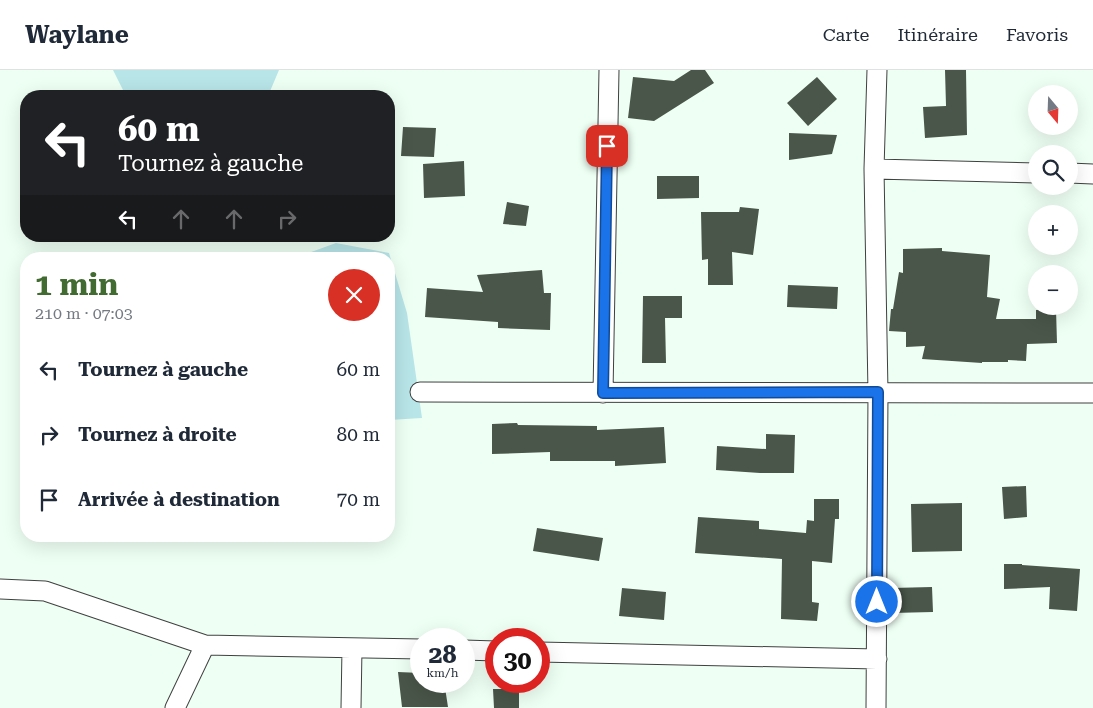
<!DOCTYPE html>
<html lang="fr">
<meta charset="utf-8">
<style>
:root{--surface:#fff;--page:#f2f2f3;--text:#1f2937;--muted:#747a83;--line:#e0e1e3;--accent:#416b30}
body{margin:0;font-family:"Roboto Serif",serif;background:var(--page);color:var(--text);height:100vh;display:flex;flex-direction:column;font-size:19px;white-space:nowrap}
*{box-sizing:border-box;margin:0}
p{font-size:16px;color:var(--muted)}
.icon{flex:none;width:28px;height:28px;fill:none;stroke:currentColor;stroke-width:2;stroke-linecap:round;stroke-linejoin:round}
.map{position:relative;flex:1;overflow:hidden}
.panel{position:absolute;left:20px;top:182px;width:375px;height:290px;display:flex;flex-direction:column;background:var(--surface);border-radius:20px;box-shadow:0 5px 20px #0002}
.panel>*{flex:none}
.banner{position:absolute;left:20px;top:20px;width:375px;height:152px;border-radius:20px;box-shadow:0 5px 20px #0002;background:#202124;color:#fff;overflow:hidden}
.needle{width:32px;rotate:161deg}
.buttons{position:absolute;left:1028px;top:15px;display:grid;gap:10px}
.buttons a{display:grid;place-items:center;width:50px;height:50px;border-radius:50%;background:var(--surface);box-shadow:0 5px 20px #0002;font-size:25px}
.speed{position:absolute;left:410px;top:558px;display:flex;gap:10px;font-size:25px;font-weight:700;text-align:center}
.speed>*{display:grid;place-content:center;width:65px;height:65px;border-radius:50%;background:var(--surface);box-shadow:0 5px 20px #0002;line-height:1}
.speed small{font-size:12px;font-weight:400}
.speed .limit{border:8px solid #d22;background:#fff;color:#111}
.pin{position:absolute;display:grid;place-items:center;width:42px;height:42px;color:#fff;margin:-21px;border-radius:10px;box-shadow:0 2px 8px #0006}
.me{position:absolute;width:55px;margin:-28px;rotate:0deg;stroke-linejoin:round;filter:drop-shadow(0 0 4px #0008)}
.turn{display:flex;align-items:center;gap:18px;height:105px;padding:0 15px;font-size:22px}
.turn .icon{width:65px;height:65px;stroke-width:2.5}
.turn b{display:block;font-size:35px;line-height:42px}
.lanes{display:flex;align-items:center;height:48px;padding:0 15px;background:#0003;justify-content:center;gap:25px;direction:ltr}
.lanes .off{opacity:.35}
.round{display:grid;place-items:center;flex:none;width:52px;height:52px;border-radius:26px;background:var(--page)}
.overview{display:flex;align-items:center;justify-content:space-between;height:85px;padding:0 15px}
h1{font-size:30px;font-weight:700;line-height:38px;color:var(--accent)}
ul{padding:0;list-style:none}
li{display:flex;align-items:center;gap:15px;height:65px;padding:0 15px}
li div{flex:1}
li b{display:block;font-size:19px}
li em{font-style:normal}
header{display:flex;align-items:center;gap:30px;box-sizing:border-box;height:70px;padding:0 25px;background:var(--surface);border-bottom:1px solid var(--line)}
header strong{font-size:24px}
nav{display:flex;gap:28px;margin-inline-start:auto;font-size:18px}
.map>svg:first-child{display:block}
</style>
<header>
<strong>Waylane</strong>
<nav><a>Carte</a><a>Itinéraire</a><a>Favoris</a></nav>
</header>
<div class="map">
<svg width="1093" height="638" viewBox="0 0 1093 638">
<rect width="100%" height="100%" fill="#eefff4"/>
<path fill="#b8e5e8" d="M 113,0 L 279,0 L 268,26 L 126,26 Z
M 336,173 L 389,183 L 407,243 L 422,348 L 389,350 L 389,189 L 292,189 Z"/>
<path fill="#4a564a" d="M 691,0 L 705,0 L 714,13 L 654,51 L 628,48 L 633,7 L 674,11 Z
M 945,0 L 966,0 L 967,65 L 925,68 L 923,37 L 946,36 Z
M 817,7 L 837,29 L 808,56 L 787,33 Z
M 403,57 L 436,58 L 434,87 L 401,86 Z
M 789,63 L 837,65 L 832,84 L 789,90 Z
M 464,91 L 465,126 L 424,128 L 423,94 Z
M 657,106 L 699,106 L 699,128 L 657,129 Z
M 507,132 L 529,136 L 526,156 L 503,154 Z
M 740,137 L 759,139 L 753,185 L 732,182 L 733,215 L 708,215 L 708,189 L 702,190 L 701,142 L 739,142 Z
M 942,178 L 942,181 L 990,185 L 987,227 L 1000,229 L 996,249 L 1036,249 L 1036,240 L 1056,239 L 1057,273 L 1027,274 L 1026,291 L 1008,290 L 1008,292 L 982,292 L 982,293 L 922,289 L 925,276 L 906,277 L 906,262 L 889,261 L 891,239 L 893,239 L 899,202 L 903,203 L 903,179 Z
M 542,200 L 544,223 L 551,223 L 550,260 L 498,258 L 498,252 L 425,247 L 427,218 L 483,222 L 477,205 Z
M 788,215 L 838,217 L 837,239 L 787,237 Z
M 643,226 L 682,226 L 682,248 L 665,248 L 666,293 L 642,293 Z
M 517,353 L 518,355 L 597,356 L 597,360 L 664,357 L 666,393 L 615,396 L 615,391 L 550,391 L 550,382 L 492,384 L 492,354 Z
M 766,364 L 795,365 L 794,403 L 760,403 L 716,400 L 717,376 L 766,379 Z
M 1026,416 L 1027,447 L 1004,449 L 1002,417 Z
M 814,429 L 839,429 L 839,449 L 835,449 L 832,493 L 812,491 L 812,532 L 819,533 L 817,551 L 781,549 L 782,489 L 695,483 L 698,447 L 759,451 L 759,459 L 806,463 L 807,450 L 814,451 Z
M 962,433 L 962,481 L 912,482 L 911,434 Z
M 537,458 L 603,468 L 599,491 L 533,481 Z
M 1004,494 L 1022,494 L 1022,495 L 1080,499 L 1077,541 L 1049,539 L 1050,517 L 1004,519 Z
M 932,517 L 933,542 L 892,543 L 892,518 Z
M 622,518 L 666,522 L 664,550 L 619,546 Z
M 398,602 L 421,603 L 421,611 L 444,611 L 448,637 L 402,637 Z
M 493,619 L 519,619 L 519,638 L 494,638 Z"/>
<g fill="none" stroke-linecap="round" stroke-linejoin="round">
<defs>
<path id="street" d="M 874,99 L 1036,103
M 1069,103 L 1093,104
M 420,322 L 1093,323
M 603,323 L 609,0
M 0,519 L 45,521 L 205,575 L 421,579
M 464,580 L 496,581
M 539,582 L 877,589
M 175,638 L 205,575
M 351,638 L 352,578
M 876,638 L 878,322 L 874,99 L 877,0"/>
</defs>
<use href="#street" stroke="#404040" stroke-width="21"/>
<use href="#street" stroke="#fff" stroke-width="19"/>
</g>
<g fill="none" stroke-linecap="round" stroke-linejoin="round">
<defs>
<path id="route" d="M 607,76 L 603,323 L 878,322 L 877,532"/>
</defs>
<use href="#route" stroke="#114b97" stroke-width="12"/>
<use href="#route" stroke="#1a73e8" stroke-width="9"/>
</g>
</svg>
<div class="buttons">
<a><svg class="needle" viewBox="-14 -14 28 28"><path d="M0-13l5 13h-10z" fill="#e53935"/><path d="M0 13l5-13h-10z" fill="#747a83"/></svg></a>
<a><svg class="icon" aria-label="search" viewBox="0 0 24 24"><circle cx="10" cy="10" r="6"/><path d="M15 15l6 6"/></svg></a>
<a>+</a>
<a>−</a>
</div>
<div class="speed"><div>28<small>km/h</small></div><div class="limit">30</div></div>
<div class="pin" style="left:607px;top:76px;background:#d93025"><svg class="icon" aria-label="arrive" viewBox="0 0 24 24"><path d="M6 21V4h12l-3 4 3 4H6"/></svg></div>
<svg class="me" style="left:877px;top:532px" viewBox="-20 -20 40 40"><circle r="17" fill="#1a73e8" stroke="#fff" stroke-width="3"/><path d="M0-11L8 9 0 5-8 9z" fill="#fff"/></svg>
<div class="banner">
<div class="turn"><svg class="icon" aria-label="left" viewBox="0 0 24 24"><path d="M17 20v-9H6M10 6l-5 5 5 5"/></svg><div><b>60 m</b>Tournez à gauche</div></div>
<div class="lanes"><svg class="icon" aria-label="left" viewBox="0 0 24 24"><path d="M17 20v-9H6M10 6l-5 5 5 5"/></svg><svg class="icon off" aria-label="ahead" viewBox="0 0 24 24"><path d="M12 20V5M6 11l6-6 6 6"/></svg><svg class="icon off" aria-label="ahead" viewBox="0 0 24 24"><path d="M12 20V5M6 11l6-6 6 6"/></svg><svg class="icon off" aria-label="right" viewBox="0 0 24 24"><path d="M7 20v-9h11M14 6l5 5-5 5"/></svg></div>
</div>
<section class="panel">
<div class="overview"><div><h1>1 min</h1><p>210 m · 07:03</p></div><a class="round" style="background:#d93025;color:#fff"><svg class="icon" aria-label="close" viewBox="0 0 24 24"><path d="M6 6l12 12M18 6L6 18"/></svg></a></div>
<ul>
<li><svg class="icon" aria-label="left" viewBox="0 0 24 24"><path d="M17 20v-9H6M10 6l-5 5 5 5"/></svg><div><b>Tournez à gauche</b></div><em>60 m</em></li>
<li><svg class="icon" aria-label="right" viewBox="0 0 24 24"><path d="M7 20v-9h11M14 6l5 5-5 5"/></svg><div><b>Tournez à droite</b></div><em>80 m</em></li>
<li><svg class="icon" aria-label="arrive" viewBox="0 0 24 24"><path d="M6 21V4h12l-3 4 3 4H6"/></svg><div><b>Arrivée à destination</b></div><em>70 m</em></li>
</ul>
</section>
</div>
